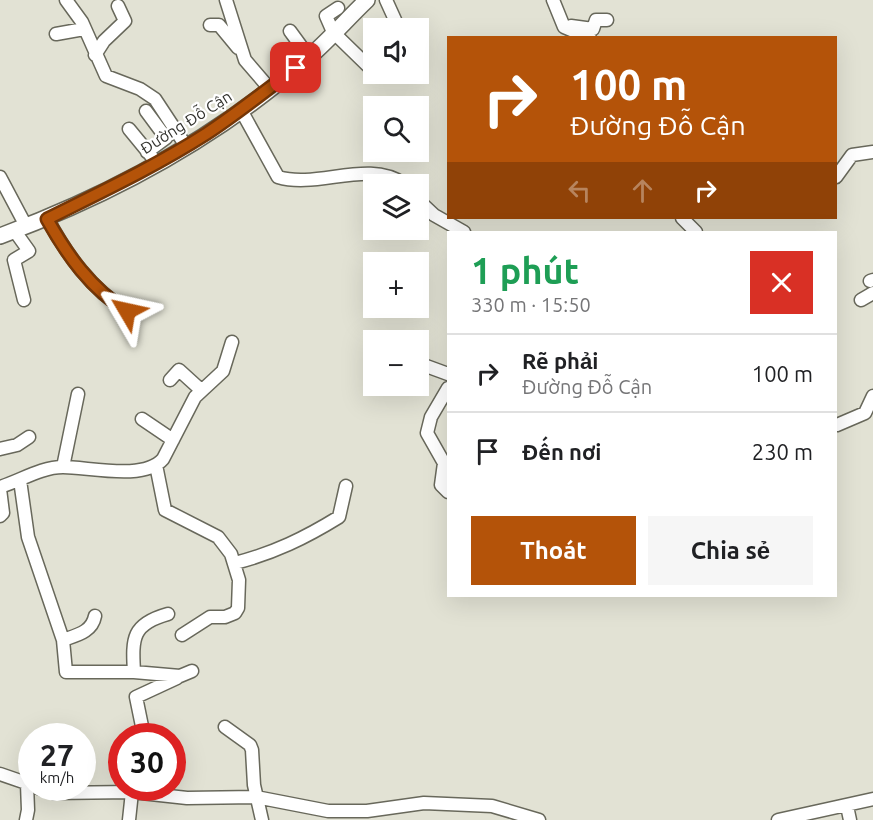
<!DOCTYPE html>
<html lang="vi">
<meta charset="utf-8">
<style>
:root{--surface:#fff;--page:#f6f6f6;--text:#202124;--muted:#757577;--line:#e0e0e0;--accent:#b45309}
body{margin:0;font-family:Ubuntu,sans-serif;background:var(--page);color:var(--text);height:100vh;display:flex;flex-direction:column;font-size:22px;white-space:nowrap}
*{box-sizing:border-box;margin:0}
p{font-size:20px;color:var(--muted)}
.icon{flex:none;width:33px;height:33px;fill:none;stroke:currentColor;stroke-width:2;stroke-linecap:round;stroke-linejoin:round}
.map{position:relative;flex:1;overflow:hidden}
.panel{position:absolute;left:447px;top:231px;width:390px;height:366px;display:flex;flex-direction:column;background:var(--surface);border-radius:0px;box-shadow:0 6px 24px #0002}
.panel>*{flex:none}
.banner{position:absolute;left:447px;top:36px;width:390px;height:183px;border-radius:0px;box-shadow:0 6px 24px #0002;background:#b45309;color:#fff;overflow:hidden}
.fabs{position:absolute;left:363px;top:18px;display:grid;gap:12px}
.fabs a{display:grid;place-items:center;width:66px;height:66px;border-radius:0px;background:var(--surface);box-shadow:0 6px 24px #0002;font-size:30px}
.speed{position:absolute;left:18px;top:723px;display:flex;gap:12px;font-size:30px;font-weight:700;text-align:center}
.speed>*{display:grid;place-content:center;width:78px;height:78px;border-radius:50%;background:var(--surface);box-shadow:0 6px 24px #0002;line-height:1}
.speed small{font-size:15px;font-weight:400}
.speed .limit{border:9px solid #d22;background:#fff;color:#111}
.pin{position:absolute;display:grid;place-items:center;width:51px;height:51px;color:#fff;margin:-26px;border-radius:12px;box-shadow:0 3px 9px #0006}
.me{position:absolute;width:66px;margin:-33px;rotate:306deg;stroke-linejoin:round;filter:drop-shadow(0 0 4px #0008)}
.turn{display:flex;align-items:center;gap:21px;height:126px;padding:0 24px;font-size:27px}
.turn .icon{width:78px;height:78px;stroke-width:2.5}
.turn b{display:block;font-size:42px;line-height:51px}
.lanes{display:flex;align-items:center;height:57px;padding:0 24px;background:#0003;justify-content:center;gap:30px;direction:ltr}
.lanes .off{opacity:.35}
.round{display:grid;place-items:center;flex:none;width:63px;height:63px;border-radius:0px;background:var(--page)}
.headline{display:flex;align-items:center;justify-content:space-between;height:102px;padding:0 24px}
h1{font-size:36px;font-weight:700;line-height:45px;color:#1e9e55}
.action{display:flex;gap:12px;margin-top:auto;padding:12px 24px}
.action a{flex:1;height:69px;border-radius:0px;background:var(--accent);color:#fff;font-size:24px;font-weight:700;line-height:69px;text-align:center}
.action a+a{background:var(--page);color:var(--text)}
ul{padding:0;list-style:none}
li{display:flex;align-items:center;gap:18px;height:78px;padding:0 24px;border-top:2px solid var(--line)}
li div{flex:1}
li b{display:block;font-size:22px}
li em{font-style:normal}
.map>svg:first-child{display:block}
</style>
<div class="map">
<svg width="873" height="820" viewBox="0 0 873 820">
<rect width="100%" height="100%" fill="#e2e2d4"/>
<g fill="none" stroke-linecap="round" stroke-linejoin="round">
<defs>
<path id="minor" d="M 66,0 L 82,22 L 106,76 L 140,89 L 155,99 L 186,146
M 226,0 L 245,60 L 269,88
M 386,0 L 396,22
M 553,0 L 564,27 L 590,38
M 338,8 L 326,16 L 333,32 L 371,69
M 210,25 L 219,25 L 238,48
M 571,26 L 593,29 L 596,20 L 607,20
M 290,31 L 309,57
M 56,34 L 84,29
M 95,55 L 104,41 L 125,21 L 118,6
M 241,110 L 278,177 C 318,189 368,159 404,184
M 146,111 L 166,138 L 147,152
M 129,129 L 152,157
M 0,177 L 26,226
M 836,177 L 852,155 L 873,152
M 418,200 L 434,215 L 464,232
M 47,218 C 67,255 91,289 127,311
M 682,218 L 696,232
M 14,230 L 29,251 L 14,260 L 24,300
M 870,281 L 873,280
M 861,300 L 873,293
M 418,363 L 448,374
M 170,380 L 179,370 L 201,390
M 448,388 L 431,417 L 427,433 L 444,463 L 441,485 L 448,492
M 142,419 L 173,440
M 837,425 L 865,413 L 873,396
M 0,449 L 17,445 L 29,437
M 156,465 L 165,510 L 218,537 L 231,554 L 239,580 L 238,608 L 235,613 L 225,617 L 210,617 L 182,635
M 63,467 L 78,394
M 20,480 L 28,537 L 63,640 L 66,672 L 134,672 L 180,676 L 192,671
M 0,487 C 20,481 41,467 63,467 C 89,467 144,481 163,459 L 195,397 L 223,371 L 232,342
M 0,489 L 3,513 L 0,516
M 235,563 C 274,553 305,538 339,517 L 346,486
M 63,640 C 77,635 92,632 95,616
M 134,672 C 132,638 132,624 168,614
M 225,727 L 250,745 L 252,750 L 254,785 L 262,820
M 144,736 L 136,697 L 177,678
M 0,774 L 32,785
M 38,788 L 53,793 L 132,792 L 187,798 L 256,797 L 328,811 L 367,811 L 424,803 L 492,806 L 539,820
M 847,806 L 850,820
M 26,820 L 28,810 L 27,784
M 129,820 L 132,792
M 778,820 L 873,799"/>
<path id="major" d="M 0,236 C 111,195 219,136 308,58 C 329,40 347,19 367,0"/>
</defs>
<use href="#minor" stroke="#68685b" stroke-width="15"/>
<use href="#major" stroke="#68685b" stroke-width="18"/>
<use href="#minor" stroke="#fff" stroke-width="12"/>
<use href="#major" stroke="#fff" stroke-width="15"/>
</g>
<g fill="none" stroke-linecap="round" stroke-linejoin="round">
<defs>
<path id="route" d="M 127,311 C 91,289 67,255 47,219 C 101,192 156,166 206,134 C 238,113 266,90 296,68"/>
</defs>
<use href="#route" stroke="#753606" stroke-width="15"/>
<use href="#route" stroke="#b45309" stroke-width="10"/>
</g>
<g text-anchor="middle" dominant-baseline="central" stroke-width="4.5" stroke-linejoin="round" paint-order="stroke">
<g font-size="16" fill="#32322d" stroke="#fff">
<text transform="translate(186 122) rotate(-32)">Đường Đỗ Cận</text>
</g>
</g>
</svg>
<div class="fabs">
<a><svg class="icon" aria-label="sound" viewBox="0 0 24 24"><path d="M4 9h4l5-4v14l-5-4H4zM17 9q2 3 0 6"/></svg></a>
<a><svg class="icon" aria-label="search" viewBox="0 0 24 24"><circle cx="10" cy="10" r="6"/><path d="M15 15l6 6"/></svg></a>
<a><svg class="icon" aria-label="layers" viewBox="0 0 24 24"><path d="M12 4l9 5-9 5-9-5zM3 14l9 5 9-5"/></svg></a>
<a>+</a>
<a>−</a>
</div>
<div class="speed"><div>27<small>km/h</small></div><div class="limit">30</div></div>
<div class="pin" style="left:296px;top:68px;background:#d93025"><svg class="icon" aria-label="arrive" viewBox="0 0 24 24"><path d="M6 21V4h12l-3 4 3 4H6"/></svg></div>
<svg class="me" style="left:127px;top:311px" viewBox="-20 -20 40 40"><path d="M0-17L14 15 0 8-14 15z" fill="#b45309" stroke="#fff" stroke-width="4"/></svg>
<div class="banner">
<div class="turn"><svg class="icon" aria-label="right" viewBox="0 0 24 24"><path d="M7 20v-9h11M14 6l5 5-5 5"/></svg><div><b>100 m</b>Đường Đỗ Cận</div></div>
<div class="lanes"><svg class="icon off" aria-label="left" viewBox="0 0 24 24"><path d="M17 20v-9H6M10 6l-5 5 5 5"/></svg><svg class="icon off" aria-label="ahead" viewBox="0 0 24 24"><path d="M12 20V5M6 11l6-6 6 6"/></svg><svg class="icon" aria-label="right" viewBox="0 0 24 24"><path d="M7 20v-9h11M14 6l5 5-5 5"/></svg></div>
</div>
<section class="panel">
<div class="headline"><div><h1>1 phút</h1><p>330 m · 15:50</p></div><a class="round" style="background:#d93025;color:#fff"><svg class="icon" aria-label="close" viewBox="0 0 24 24"><path d="M6 6l12 12M18 6L6 18"/></svg></a></div>
<ul>
<li><svg class="icon" aria-label="right" viewBox="0 0 24 24"><path d="M7 20v-9h11M14 6l5 5-5 5"/></svg><div><b>Rẽ phải</b><p>Đường Đỗ Cận</p></div><em>100 m</em></li>
<li><svg class="icon" aria-label="arrive" viewBox="0 0 24 24"><path d="M6 21V4h12l-3 4 3 4H6"/></svg><div><b>Đến nơi</b></div><em>230 m</em></li>
</ul>
<div class="action"><a>Thoát</a><a>Chia sẻ</a></div>
</section>
</div>
